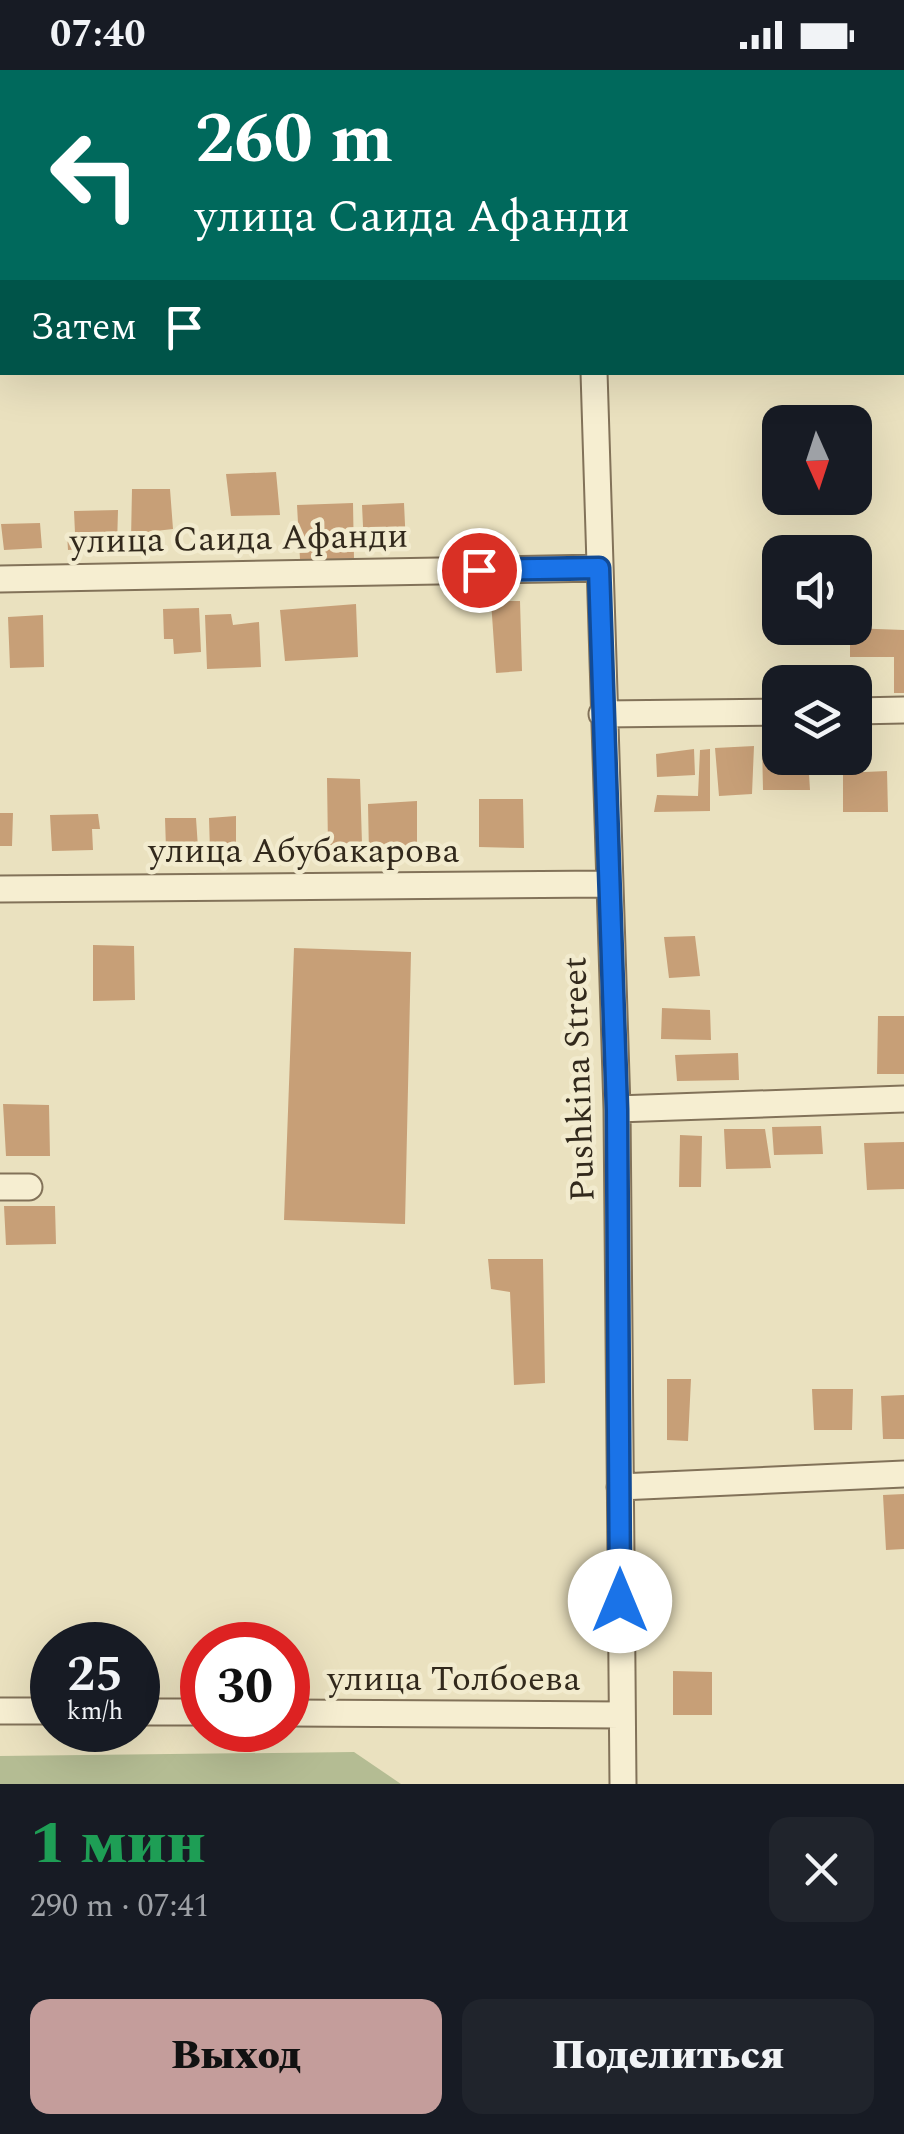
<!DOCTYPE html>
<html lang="ru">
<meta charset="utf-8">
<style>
:root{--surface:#171b24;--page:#20242c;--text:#f1f3f6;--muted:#9ea1a6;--accent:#c49d9b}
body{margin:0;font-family:Spectral,serif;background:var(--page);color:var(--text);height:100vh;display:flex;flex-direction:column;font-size:38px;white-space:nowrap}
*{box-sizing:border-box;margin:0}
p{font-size:32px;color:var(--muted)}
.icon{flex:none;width:55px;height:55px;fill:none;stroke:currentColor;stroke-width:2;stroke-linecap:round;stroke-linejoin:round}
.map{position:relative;height:1714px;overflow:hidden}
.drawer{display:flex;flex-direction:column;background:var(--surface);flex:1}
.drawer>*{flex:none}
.hud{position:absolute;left:0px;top:0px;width:905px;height:305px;box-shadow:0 10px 40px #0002;background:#00695c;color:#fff;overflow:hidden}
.needle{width:65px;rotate:177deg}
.tools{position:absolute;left:762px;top:335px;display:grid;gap:20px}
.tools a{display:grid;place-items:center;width:110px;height:110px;border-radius:20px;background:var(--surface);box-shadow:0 10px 40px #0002;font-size:50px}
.speed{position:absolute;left:30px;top:1552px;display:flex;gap:20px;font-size:50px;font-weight:700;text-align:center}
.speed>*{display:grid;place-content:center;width:130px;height:130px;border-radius:50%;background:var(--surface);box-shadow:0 10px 40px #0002;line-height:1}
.speed small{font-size:25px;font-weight:400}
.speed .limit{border:15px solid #d22;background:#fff;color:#111}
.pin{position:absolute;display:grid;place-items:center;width:85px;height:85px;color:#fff;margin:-42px;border:5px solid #fff;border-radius:50%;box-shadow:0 2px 10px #0007}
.me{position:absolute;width:110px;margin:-55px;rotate:0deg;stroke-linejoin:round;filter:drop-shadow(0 0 8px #0008)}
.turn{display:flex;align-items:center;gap:35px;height:210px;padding:0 30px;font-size:45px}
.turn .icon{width:130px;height:130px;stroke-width:2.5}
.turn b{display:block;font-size:70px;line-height:85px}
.then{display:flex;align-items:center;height:95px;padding:0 30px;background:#0003;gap:20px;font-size:38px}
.round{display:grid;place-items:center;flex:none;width:105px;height:105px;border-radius:20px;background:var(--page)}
.head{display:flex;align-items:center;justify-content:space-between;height:170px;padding:0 30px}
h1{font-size:60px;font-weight:800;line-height:75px;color:#1e9e55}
.primary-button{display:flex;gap:20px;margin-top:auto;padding:20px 30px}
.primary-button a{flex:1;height:115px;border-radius:20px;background:var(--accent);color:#111;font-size:40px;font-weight:800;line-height:115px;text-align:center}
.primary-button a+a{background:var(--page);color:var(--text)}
.status{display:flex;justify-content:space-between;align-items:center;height:70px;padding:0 50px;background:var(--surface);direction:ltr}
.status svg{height:28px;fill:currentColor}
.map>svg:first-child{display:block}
</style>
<div class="status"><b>07:40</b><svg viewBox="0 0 49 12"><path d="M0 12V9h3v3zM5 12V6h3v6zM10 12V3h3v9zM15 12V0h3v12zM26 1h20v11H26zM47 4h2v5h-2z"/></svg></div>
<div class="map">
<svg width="904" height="1714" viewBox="0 0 904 1714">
<rect width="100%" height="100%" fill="#eae1bf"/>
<path fill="#b4bc93" d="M 354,1682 L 401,1714 L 0,1714 L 0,1686 Z"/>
<path fill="#c79f77" d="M 276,402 L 280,445 L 231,446 L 226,404 Z
M 132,419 L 170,419 L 173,459 L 147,462 L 146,470 L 131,470 Z
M 353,433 L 354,489 L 300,489 L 297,435 Z
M 404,433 L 406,476 L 364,477 L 362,435 Z
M 118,440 L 117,476 L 68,480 L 67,463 L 75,463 L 74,441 Z
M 40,453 L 42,478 L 4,480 L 1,454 Z
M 491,531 L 520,531 L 522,601 L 496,603 Z
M 356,534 L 358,587 L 285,591 L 280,540 Z
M 199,538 L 201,582 L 174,584 L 173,569 L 164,569 L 163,539 Z
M 231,544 L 233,555 L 259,552 L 261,597 L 207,599 L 205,545 Z
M 43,545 L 44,597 L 10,598 L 8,547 Z
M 850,558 L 904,560 L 904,623 L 894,623 L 894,587 L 850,587 Z
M 762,675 L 780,675 L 780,688 L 808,688 L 810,720 L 763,720 Z
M 754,676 L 752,724 L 719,726 L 715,678 Z
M 694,679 L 695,705 L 657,707 L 656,684 Z
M 710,679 L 710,741 L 654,742 L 657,725 L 698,726 L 700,680 Z
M 887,701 L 888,742 L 843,742 L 843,703 Z
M 327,708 L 360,709 L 362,774 L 328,777 Z
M 479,729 L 523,729 L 524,778 L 479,777 Z
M 417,731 L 417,786 L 369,784 L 368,734 Z
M 0,743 L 13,743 L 12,776 L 0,776 Z
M 98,744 L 100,759 L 92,759 L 93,780 L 52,781 L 50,745 Z
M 236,746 L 236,781 L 210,782 L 209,748 Z
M 165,748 L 196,748 L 198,778 L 166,779 Z
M 695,866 L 700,906 L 669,908 L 664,867 Z
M 93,875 L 134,876 L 135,930 L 93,931 Z
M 294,878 L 411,882 L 405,1154 L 284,1150 Z
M 662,938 L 710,940 L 711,970 L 661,969 Z
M 878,946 L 904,946 L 904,1004 L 877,1004 Z
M 738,983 L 739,1010 L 677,1011 L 675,985 Z
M 3,1034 L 49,1035 L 50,1086 L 6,1086 Z
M 821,1056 L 823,1084 L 774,1085 L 772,1057 Z
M 724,1059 L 765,1059 L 771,1098 L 726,1099 Z
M 680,1065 L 702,1066 L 701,1117 L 679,1117 Z
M 904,1072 L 904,1119 L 867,1120 L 864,1073 Z
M 4,1136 L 55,1136 L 56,1174 L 6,1175 Z
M 488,1189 L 543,1189 L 545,1313 L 514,1315 L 510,1222 L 491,1219 Z
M 667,1309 L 691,1309 L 688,1371 L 667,1370 Z
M 812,1319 L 853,1319 L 852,1360 L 814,1360 Z
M 904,1325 L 904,1369 L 883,1369 L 881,1326 Z
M 904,1424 L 904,1479 L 886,1480 L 883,1425 Z
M 673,1601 L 712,1602 L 712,1645 L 673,1645 Z"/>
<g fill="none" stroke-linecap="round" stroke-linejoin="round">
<defs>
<path id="minor" d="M 588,0 L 588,2
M 0,199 L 2,199
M 594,302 L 617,1039 L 623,1714
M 0,509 L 599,498
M 855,641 L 904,640
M 602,644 L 780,642
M 0,819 L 609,814
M 617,1039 L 904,1029
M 0,1117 L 29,1117
M 620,1417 L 904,1404
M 0,1641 L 52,1641
M 138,1642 L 202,1642
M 288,1643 L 621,1645"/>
</defs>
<use href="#minor" stroke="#827259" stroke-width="29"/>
<use href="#minor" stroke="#f6eed1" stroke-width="25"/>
</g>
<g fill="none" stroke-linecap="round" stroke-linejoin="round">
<defs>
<path id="route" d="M 479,500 L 599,498 L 617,1040 L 620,1531"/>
</defs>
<use href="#route" stroke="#114b97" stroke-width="25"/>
<use href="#route" stroke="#1a73e8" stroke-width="18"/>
</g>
<g text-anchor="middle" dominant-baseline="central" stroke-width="9" stroke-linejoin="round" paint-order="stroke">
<g font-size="35" fill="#32291c" stroke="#f2ebce">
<text transform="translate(239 469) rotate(-1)">улица Саида Афанди</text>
<text x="304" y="781">улица Абубакарова</text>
<text transform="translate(579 1009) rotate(-92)">Pushkina Street</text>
<text x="454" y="1609">улица Толбоева</text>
</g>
</g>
</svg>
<div class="tools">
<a><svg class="needle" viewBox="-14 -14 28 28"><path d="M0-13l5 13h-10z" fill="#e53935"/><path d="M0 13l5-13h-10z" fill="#9ea1a6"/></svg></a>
<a><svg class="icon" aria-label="sound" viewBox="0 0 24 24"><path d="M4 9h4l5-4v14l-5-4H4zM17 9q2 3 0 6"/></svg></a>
<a><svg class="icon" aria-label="layers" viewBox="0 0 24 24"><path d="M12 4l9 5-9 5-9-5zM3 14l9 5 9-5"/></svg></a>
</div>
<div class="speed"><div>25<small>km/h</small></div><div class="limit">30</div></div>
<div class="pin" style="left:479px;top:500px;background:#d93025"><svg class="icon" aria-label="arrive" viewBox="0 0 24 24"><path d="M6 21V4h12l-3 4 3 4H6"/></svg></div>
<svg class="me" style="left:620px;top:1531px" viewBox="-20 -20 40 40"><circle r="19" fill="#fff"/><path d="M0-13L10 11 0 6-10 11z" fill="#1a73e8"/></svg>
<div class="hud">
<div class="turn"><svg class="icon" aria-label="left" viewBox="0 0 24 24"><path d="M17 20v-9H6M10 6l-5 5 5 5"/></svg><div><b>260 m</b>улица Саида Афанди</div></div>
<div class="then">Затем<svg class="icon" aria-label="arrive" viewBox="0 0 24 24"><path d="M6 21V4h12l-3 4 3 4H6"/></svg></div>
</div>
</div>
<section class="drawer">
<div class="head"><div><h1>1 мин</h1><p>290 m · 07:41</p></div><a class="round"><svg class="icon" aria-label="close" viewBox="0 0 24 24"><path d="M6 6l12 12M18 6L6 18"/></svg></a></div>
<div class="primary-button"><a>Выход</a><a>Поделиться</a></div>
</section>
